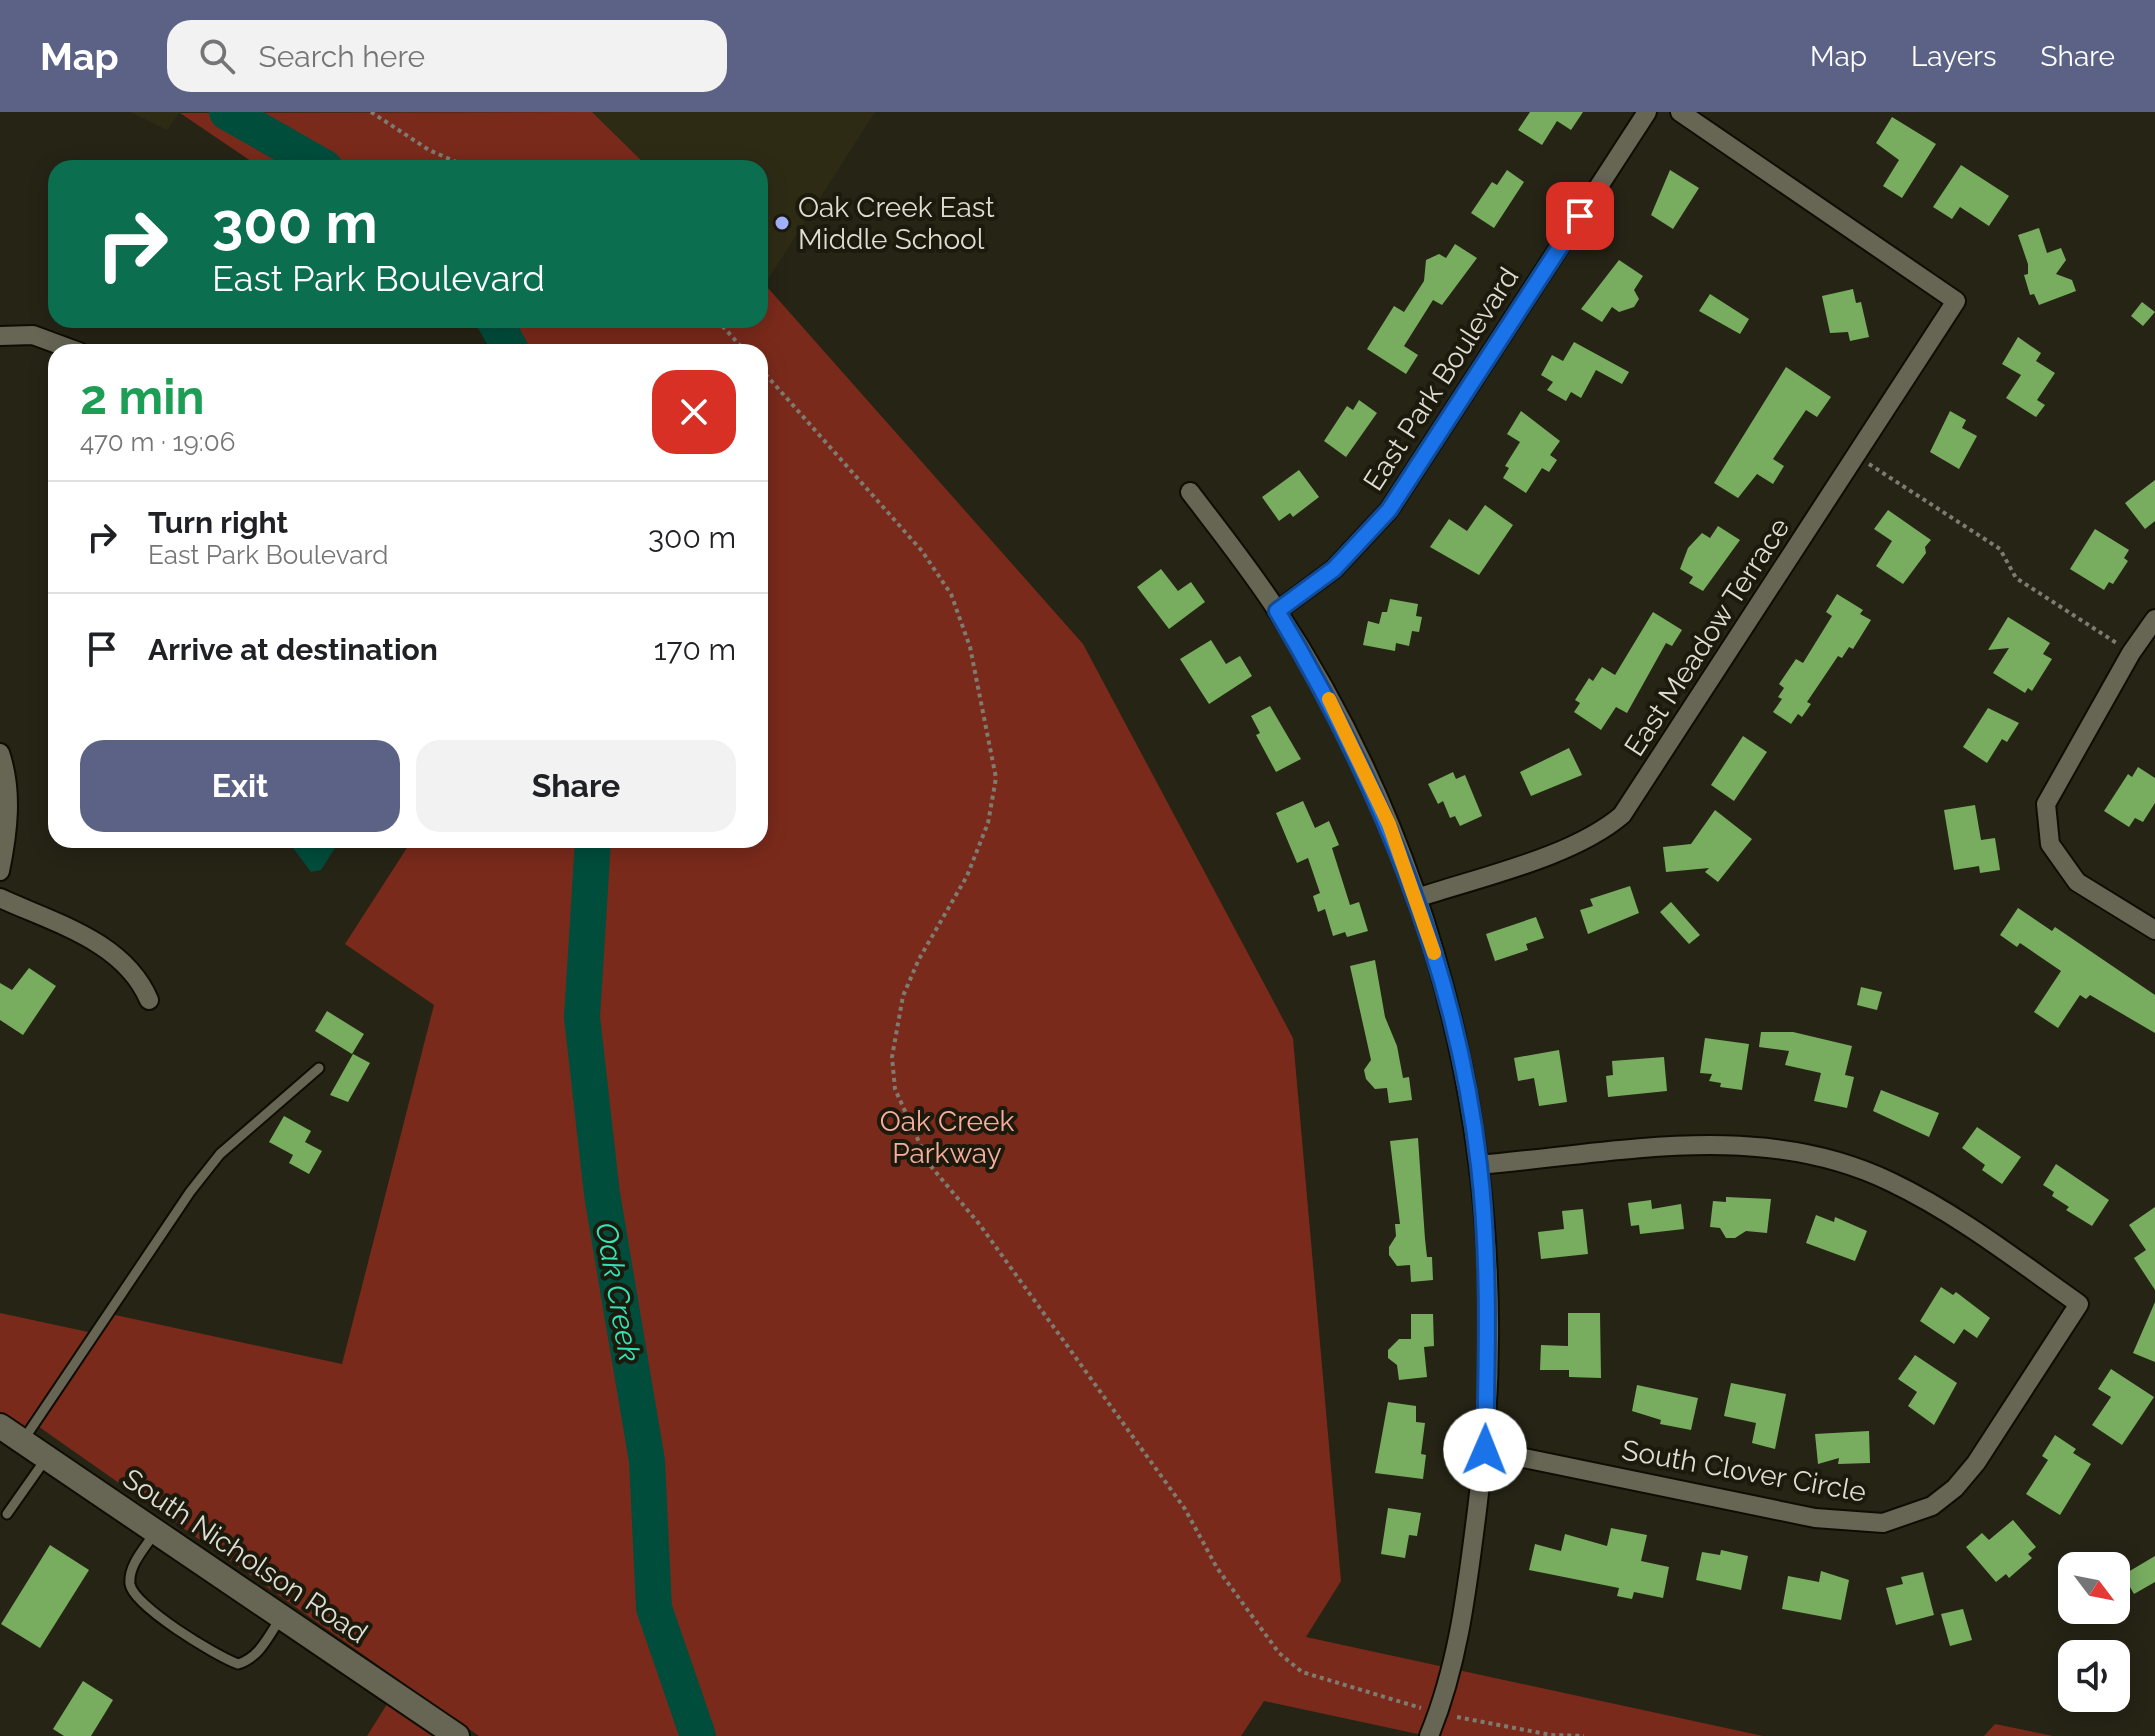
<!DOCTYPE html>
<meta charset="utf-8">
<style>
:root{--surface:#fff;--page:#f2f2f2;--text:#202124;--muted:#757577;--line:#e0e0e0;--accent:#5b6286}
body{margin:0;font-family:Raleway,sans-serif;background:var(--page);color:var(--text);height:100vh;display:flex;flex-direction:column;font-size:30px;white-space:nowrap}
*{box-sizing:border-box;margin:0}
p{font-size:26px;color:var(--muted)}
.icon{flex:none;width:44px;height:44px;fill:none;stroke:currentColor;stroke-width:2;stroke-linecap:round;stroke-linejoin:round}
.map{position:relative;flex:1;overflow:hidden}
.drawer{position:absolute;left:48px;top:232px;width:720px;height:504px;display:flex;flex-direction:column;background:var(--surface);border-radius:24px;box-shadow:0 4px 20px #0003}
.drawer>*{flex:none}
.banner{position:absolute;left:48px;top:48px;width:720px;height:168px;border-radius:24px;box-shadow:0 4px 20px #0003;background:#0b6e4f;color:#fff;overflow:hidden}
.needle{width:52px;rotate:122deg}
.tools{position:absolute;left:2058px;top:1440px;display:grid;gap:16px}
.tools a{display:grid;place-items:center;width:72px;height:72px;border-radius:16px;background:var(--surface);box-shadow:0 4px 20px #0003;font-size:40px}
.pin{position:absolute;display:grid;place-items:center;width:68px;height:68px;color:#fff;margin:-34px;border-radius:16px;box-shadow:0 4px 12px #0006}
.me{position:absolute;width:88px;margin:-44px;rotate:1deg;stroke-linejoin:round;filter:drop-shadow(0 0 6px #0008)}
.turn{display:flex;align-items:center;gap:28px;height:168px;padding:0 32px;font-size:36px}
.turn .icon{width:104px;height:104px;stroke-width:2.5}
.turn b{display:block;font-size:56px;line-height:68px}
.round{display:grid;place-items:center;flex:none;width:84px;height:84px;border-radius:24px;background:var(--page)}
.headline{display:flex;align-items:center;justify-content:space-between;height:136px;padding:0 32px}
h1{font-size:48px;font-weight:700;line-height:60px;color:#1e9e55}
.action{display:flex;gap:16px;margin-top:auto;padding:16px 32px}
.action a{flex:1;height:92px;border-radius:24px;background:var(--accent);color:#fff;font-size:32px;font-weight:700;line-height:92px;text-align:center}
.action a+a{background:var(--page);color:var(--text)}
ul{padding:0;list-style:none}
li{display:flex;align-items:center;gap:24px;height:112px;padding:0 32px;border-top:2px solid var(--line)}
li div{flex:1}
li b{display:block;font-size:30px}
li em{font-style:normal}
header{display:flex;align-items:center;gap:48px;box-sizing:border-box;height:112px;padding:0 40px;background:var(--accent);color:#fff}
header strong{font-size:38px}
nav{display:flex;gap:44px;margin-inline-start:auto;font-size:28px}
.search{width:560px;height:72px;background:var(--page);display:flex;align-items:center;gap:20px;box-sizing:border-box;padding:0 28px;border-radius:24px;color:var(--muted);font-size:30px}
.map>svg:first-child{display:block}
</style>
<header>
<strong>Map</strong>
<div class="search"><svg class="icon" aria-label="search" viewBox="0 0 24 24"><circle cx="10" cy="10" r="6"/><path d="M15 15l6 6"/></svg>Search here</div>
<nav><a>Map</a><a>Layers</a><a>Share</a></nav>
</header>
<div class="map">
<svg width="2155" height="1624" viewBox="0 0 2155 1624">
<rect width="100%" height="100%" fill="#262415"/>
<path fill="#2e2b15" d="M 130,0 L 180,0 L 167,18 Z
M 592,0 L 875,0 L 765,172 L 760,167 L 760,56 L 649,56 Z"/>
<path fill="#7a2a1b" d="M 592,0 L 649,56 L 261,56 L 180,1 Z
M 760,167 L 1083,532 L 1293,926 L 1341,1469 L 1306,1525 L 1763,1624 L 1427,1624 L 1264,1589 L 1241,1624 L 479,1624 L 35,1312 L 23,1330 L 0,1315 L 0,1201 L 93,1221 L 106,1201 L 342,1252 L 434,893 L 345,832 L 412,728 L 760,728 L 760,240 L 535,240 L 488,208 L 760,208 Z
M 389,1589 L 439,1624 L 367,1624 Z
M 1995,1612 L 2053,1624 L 1984,1624 Z"/>
<path fill="#014d3c" d="M 287,728 L 340,728 L 321,758 L 311,760 Z"/>
<g fill="none" stroke-linecap="round" stroke-linejoin="round">
<path stroke="#014d3c" stroke-width="36" d="M 227,0 L 325,56
M 494,208 L 512,240
M 593,728 L 582,905 L 602,1082 L 647,1349 L 654,1496 L 698,1624"/>
</g>
<path fill="#78ad60" d="M 1530,0 L 1583,0 L 1571,18 L 1557,9 L 1542,33 L 1518,18 Z
M 1892,5 L 1936,32 L 1902,86 L 1883,74 L 1899,48 L 1876,31 Z
M 1961,53 L 2009,84 L 1989,114 L 1960,95 L 1952,107 L 1933,95 Z
M 1507,58 L 1524,70 L 1494,116 L 1471,101 L 1492,70 L 1497,73 Z
M 1670,58 L 1699,76 L 1673,117 L 1651,103 Z
M 2039,116 L 2047,141 L 2061,136 L 2066,148 L 2056,162 L 2072,168 L 2076,179 L 2039,193 L 2034,182 L 2030,183 L 2024,163 L 2028,162 L 2028,152 L 2018,123 Z
M 1455,132 L 1477,146 L 1442,193 L 1433,188 L 1404,234 L 1418,243 L 1406,262 L 1367,237 L 1394,194 L 1404,200 L 1424,169 L 1426,148 L 1439,142 L 1446,146 Z
M 1619,148 L 1643,164 L 1634,178 L 1639,187 L 1634,195 L 1619,200 L 1612,195 L 1602,210 L 1581,197 Z
M 1853,177 L 1856,191 L 1861,190 L 1869,225 L 1850,229 L 1848,220 L 1830,221 L 1822,184 Z
M 1710,182 L 1749,207 L 1740,222 L 1699,199 Z
M 2142,190 L 2155,200 L 2143,214 L 2131,204 Z
M 2018,225 L 2041,241 L 2036,249 L 2055,261 L 2037,288 L 2045,293 L 2036,305 L 2006,286 L 2021,263 L 2002,252 Z
M 1574,230 L 1629,260 L 1622,272 L 1596,258 L 1581,286 L 1571,280 L 1566,289 L 1547,278 L 1553,270 L 1541,263 L 1552,243 L 1563,249 Z
M 1786,255 L 1831,285 L 1817,305 L 1806,298 L 1773,347 L 1784,354 L 1773,372 L 1757,362 L 1738,386 L 1714,371 Z
M 1359,288 L 1377,301 L 1346,345 L 1324,329 L 1347,294 L 1353,298 Z
M 1521,299 L 1560,329 L 1550,343 L 1557,348 L 1549,360 L 1542,356 L 1526,381 L 1503,366 L 1509,356 L 1505,354 L 1520,330 L 1507,322 Z
M 1950,299 L 1966,308 L 1962,316 L 1977,324 L 1959,357 L 1930,340 Z
M 1299,358 L 1319,385 L 1293,405 L 1290,401 L 1279,409 L 1262,385 Z
M 2155,368 L 2155,409 L 2145,417 L 2125,391 Z
M 1485,393 L 1513,413 L 1479,463 L 1430,435 L 1449,407 L 1467,419 Z
M 1888,398 L 1931,428 L 1925,435 L 1926,441 L 1903,472 L 1876,454 L 1892,429 L 1874,417 Z
M 1718,414 L 1740,428 L 1703,479 L 1689,471 L 1693,465 L 1680,457 L 1688,436 L 1702,421 L 1710,426 Z
M 2095,417 L 2129,438 L 2124,446 L 2128,449 L 2113,472 L 2109,470 L 2104,478 L 2070,457 Z
M 1161,457 L 1178,479 L 1191,470 L 1205,490 L 1169,517 L 1137,475 Z
M 1837,482 L 1863,498 L 1860,502 L 1871,508 L 1853,537 L 1849,535 L 1842,546 L 1838,544 L 1807,590 L 1811,592 L 1802,605 L 1798,602 L 1791,612 L 1773,600 L 1782,587 L 1778,585 L 1784,576 L 1779,572 L 1796,547 L 1803,551 L 1832,504 L 1826,500 Z
M 1390,487 L 1418,492 L 1416,504 L 1422,505 L 1419,520 L 1412,519 L 1409,534 L 1396,531 L 1395,539 L 1363,533 L 1368,509 L 1379,512 L 1382,500 L 1387,500 Z
M 1653,500 L 1682,518 L 1672,534 L 1666,531 L 1627,601 L 1616,595 L 1601,618 L 1574,600 L 1580,591 L 1575,588 L 1589,566 L 1593,569 L 1602,555 L 1615,563 Z
M 2008,505 L 2050,531 L 2043,542 L 2052,547 L 2032,579 L 2028,576 L 2025,581 L 1993,561 L 2009,536 L 1988,538 Z
M 1211,528 L 1226,552 L 1240,544 L 1252,564 L 1209,592 L 1180,547 Z
M 1270,594 L 1301,647 L 1276,660 L 1256,623 L 1260,621 L 1251,604 Z
M 1988,596 L 2019,611 L 2007,630 L 2002,627 L 1987,651 L 1963,635 Z
M 1743,624 L 1767,640 L 1734,689 L 1711,673 Z
M 1569,636 L 1582,663 L 1531,684 L 1520,660 Z
M 2138,655 L 2155,666 L 2155,691 L 2143,710 L 2135,706 L 2129,715 L 2104,699 L 2128,662 L 2132,665 Z
M 1453,660 L 1456,667 L 1465,663 L 1482,704 L 1460,714 L 1455,704 L 1450,706 L 1443,689 L 1438,692 L 1428,672 Z
M 1303,689 L 1315,716 L 1329,709 L 1339,733 L 1332,736 L 1350,793 L 1359,790 L 1368,819 L 1347,825 L 1345,820 L 1333,824 L 1325,797 L 1318,800 L 1313,784 L 1320,781 L 1308,746 L 1297,751 L 1276,701 Z
M 1975,693 L 1981,728 L 1995,726 L 2000,758 L 1980,761 L 1979,754 L 1954,758 L 1944,698 Z
M 1715,698 L 1752,727 L 1718,770 L 1705,760 L 1709,756 L 1666,760 L 1663,735 L 1691,732 Z
M 1630,774 L 1639,801 L 1588,822 L 1580,798 L 1593,794 L 1590,787 Z
M 1671,790 L 1700,823 L 1689,832 L 1660,800 Z
M 2018,796 L 2052,819 L 2055,815 L 2155,883 L 2155,921 L 2090,883 L 2086,887 L 2080,883 L 2058,916 L 2034,900 L 2061,859 L 2020,831 L 2017,835 L 2000,823 Z
M 1536,805 L 1544,826 L 1526,832 L 1528,838 L 1495,849 L 1486,822 Z
M 1375,848 L 1385,905 L 1397,934 L 1403,966 L 1409,965 L 1412,988 L 1389,991 L 1387,976 L 1375,977 L 1366,967 L 1364,958 L 1371,948 L 1350,854 Z
M 29,856 L 56,874 L 23,923 L 0,908 L 0,871 L 12,878 Z
M 1861,875 L 1882,880 L 1877,898 L 1857,893 Z
M 327,899 L 364,922 L 352,942 L 315,919 Z
M 1761,920 L 1793,920 L 1852,934 L 1845,963 L 1854,965 L 1847,996 L 1814,989 L 1821,961 L 1785,953 L 1789,939 L 1759,935 Z
M 1705,926 L 1749,932 L 1742,978 L 1720,975 L 1721,971 L 1709,969 L 1712,962 L 1700,961 Z
M 1559,938 L 1567,990 L 1539,994 L 1534,966 L 1518,969 L 1514,946 Z
M 353,942 L 370,951 L 348,990 L 330,983 Z
M 1664,945 L 1667,979 L 1608,985 L 1606,964 L 1613,963 L 1612,949 Z
M 1881,978 L 1939,1001 L 1929,1025 L 1873,999 Z
M 284,1004 L 311,1019 L 305,1030 L 322,1039 L 309,1062 L 289,1051 L 293,1043 L 269,1030 Z
M 1977,1015 L 2021,1045 L 2002,1072 L 1982,1058 L 1985,1053 L 1962,1036 Z
M 1418,1026 L 1425,1127 L 1427,1145 L 1432,1145 L 1433,1168 L 1411,1170 L 1410,1153 L 1397,1154 L 1389,1143 L 1389,1135 L 1396,1124 L 1395,1112 L 1400,1112 L 1390,1029 Z
M 2056,1052 L 2109,1088 L 2092,1114 L 2066,1098 L 2069,1095 L 2052,1084 L 2054,1080 L 2043,1073 Z
M 1726,1085 L 1771,1087 L 1767,1121 L 1746,1119 L 1735,1126 L 1726,1126 L 1720,1116 L 1710,1115 L 1713,1089 L 1726,1090 Z
M 1651,1088 L 1652,1097 L 1681,1092 L 1684,1117 L 1640,1122 L 1639,1113 L 1631,1114 L 1628,1091 Z
M 2155,1095 L 2155,1178 L 2134,1146 L 2146,1138 L 2129,1113 Z
M 1583,1097 L 1588,1142 L 1541,1147 L 1538,1120 L 1564,1117 L 1562,1099 Z
M 1816,1103 L 1834,1110 L 1835,1105 L 1867,1119 L 1855,1149 L 1806,1131 Z
M 1941,1175 L 1953,1183 L 1956,1180 L 1990,1206 L 1977,1226 L 1964,1217 L 1954,1232 L 1920,1209 Z
M 2155,1190 L 2155,1250 L 2133,1241 Z
M 1568,1201 L 1600,1201 L 1601,1266 L 1569,1265 L 1569,1258 L 1540,1258 L 1541,1233 L 1568,1234 Z
M 1411,1202 L 1433,1202 L 1434,1234 L 1424,1235 L 1427,1265 L 1399,1268 L 1397,1253 L 1388,1246 L 1388,1238 L 1399,1227 L 1411,1227 Z
M 1915,1243 L 1957,1271 L 1934,1313 L 1908,1294 L 1917,1280 L 1898,1267 Z
M 2111,1257 L 2154,1285 L 2122,1333 L 2092,1313 L 2111,1285 L 2098,1277 Z
M 1731,1271 L 1786,1282 L 1775,1337 L 1752,1331 L 1756,1311 L 1724,1304 Z
M 1637,1273 L 1698,1286 L 1691,1318 L 1660,1312 L 1661,1308 L 1632,1299 Z
M 1388,1290 L 1416,1294 L 1416,1310 L 1425,1311 L 1421,1342 L 1426,1343 L 1423,1367 L 1375,1361 Z
M 1869,1319 L 1870,1351 L 1838,1352 L 1839,1346 L 1818,1352 L 1815,1322 Z
M 2055,1323 L 2076,1337 L 2073,1341 L 2091,1352 L 2060,1403 L 2026,1382 L 2048,1348 L 2042,1344 Z
M 1388,1396 L 1421,1401 L 1417,1424 L 1409,1423 L 1405,1446 L 1381,1442 Z
M 2013,1408 L 2036,1435 L 2028,1442 L 2032,1446 L 2009,1466 L 2006,1462 L 1996,1470 L 1966,1435 L 1982,1421 L 1989,1428 Z
M 1611,1416 L 1647,1423 L 1641,1449 L 1669,1455 L 1663,1486 L 1634,1480 L 1632,1487 L 1617,1484 L 1619,1476 L 1529,1458 L 1535,1432 L 1561,1439 L 1565,1422 L 1607,1434 Z
M 50,1433 L 89,1458 L 40,1536 L 1,1512 Z
M 1721,1438 L 1748,1444 L 1741,1478 L 1696,1468 L 1702,1440 L 1720,1443 Z
M 2155,1444 L 2155,1470 L 2134,1482 L 2123,1463 Z
M 1821,1459 L 1849,1468 L 1841,1508 L 1782,1497 L 1788,1464 L 1819,1470 Z
M 1923,1460 L 1934,1503 L 1896,1513 L 1886,1476 L 1903,1472 L 1901,1465 Z
M 1963,1497 L 1972,1528 L 1950,1534 L 1941,1502 Z
M 83,1569 L 113,1588 L 91,1624 L 64,1624 L 53,1617 Z"/>
<g fill="none" stroke-linecap="round" stroke-linejoin="round">
<defs>
<path id="service" d="M 24,1327 L 190,1080 L 220,1042 L 319,956
M 7,1402 L 45,1348
M 154,1422 C 144,1437 128,1454 130,1472 C 133,1494 216,1544 238,1552 C 259,1546 268,1525 280,1507"/>
<path id="minor" d="M 0,224 L 33,223 L 79,240
M 1190,380 C 1219,418 1250,457 1276,497 C 1449,759 1519,1088 1477,1398 C 1467,1476 1459,1551 1429,1624
M 1277,499 L 1334,457 L 1389,398 L 1647,0
M 2155,507 L 2131,541 L 2046,692 L 2050,732 L 2077,770 L 2155,818
M 0,641 C 13,679 8,720 0,759
M 0,786 C 54,811 124,829 149,888
M 1417,786 C 1480,765 1573,745 1622,703 L 1956,189 L 1680,0
M 1479,1053 C 1615,1041 1762,1007 1891,1070 C 1958,1102 2018,1149 2079,1192 L 1976,1351 L 1955,1376 L 1932,1394 L 1883,1411 L 1815,1406 L 1485,1338"/>
<path id="tertiary" d="M 0,1314 L 457,1624"/>
</defs>
<use href="#service" stroke="#0f0d02" stroke-width="13"/>
<use href="#minor" stroke="#0f0d02" stroke-width="22"/>
<use href="#tertiary" stroke="#0f0d02" stroke-width="28"/>
<path stroke="#7e7c70" stroke-width="4" stroke-dasharray="4 4" stroke-linecap="butt" d="M 371,0 L 429,38 L 470,56
M 717,208 L 746,240
M 760,256 L 922,439 L 951,482 L 970,535 L 996,666 L 988,711 L 967,764 L 919,847 L 903,884 L 892,945 L 895,977 L 929,1052 L 980,1113 L 1185,1397 L 1217,1456 L 1279,1541 L 1302,1560 L 1421,1596
M 1869,352 L 2000,437 L 2016,466 L 2118,532
M 1457,1605 L 1551,1623 L 1584,1624"/>
<use href="#service" stroke="#676554" stroke-width="9"/>
<use href="#minor" stroke="#676554" stroke-width="18"/>
<use href="#tertiary" stroke="#676554" stroke-width="24"/>
</g>
<g fill="none" stroke-linecap="round" stroke-linejoin="round">
<defs>
<path id="route" d="M 1485,1338 C 1487,1243 1490,1147 1479,1053 C 1456,854 1379,670 1277,499 L 1334,457 L 1389,398 L 1580,104"/>
</defs>
<use href="#route" stroke="#114b97" stroke-width="20"/>
<use href="#route" stroke="#1a73e8" stroke-width="14"/>
<path stroke="#f59e0b" stroke-width="14" d="M 1329,587 L 1389,712 L 1434,841"/>
</g>
<circle fill="#a3b2fd" stroke="#1c1a0c" stroke-width="3" cx="782" cy="111" r="8"/>
<g text-anchor="middle" dominant-baseline="central" stroke-width="8" stroke-linejoin="round" paint-order="stroke">
<g font-size="28" fill="#deddd3" stroke="#1c1a0c" text-anchor="start">
<text x="798" y="95">Oak Creek East<tspan x="798" dy="32">Middle School</tspan></text>
</g>
<g font-size="28" fill="#deddd3" stroke="#1c1a0c">
<text transform="translate(1441 267) rotate(-57)">East Park Boulevard</text>
<text transform="translate(1707 525) rotate(-57)">East Meadow Terrace</text>
<text transform="translate(1744 1359) rotate(10)">South Clover Circle</text>
<text transform="translate(245 1444) rotate(34)">South Nicholson Road</text>
</g>
<g font-size="28" fill="#f8ad9e" stroke="#1c1a0c">
<text x="947" y="1009">Oak Creek<tspan x="947" dy="32">Parkway</tspan></text>
</g>
<g font-size="30" font-style="italic" fill="#33e4b8" stroke="#1c1a0c">
<text transform="translate(618 1180) rotate(80)">Oak Creek</text>
</g>
</g>
</svg>
<div class="tools">
<a><svg class="needle" viewBox="-14 -14 28 28"><path d="M0-13l5 13h-10z" fill="#e53935"/><path d="M0 13l5-13h-10z" fill="#757577"/></svg></a>
<a><svg class="icon" aria-label="sound" viewBox="0 0 24 24"><path d="M4 9h4l5-4v14l-5-4H4zM17 9q2 3 0 6"/></svg></a>
</div>
<div class="pin" style="left:1580px;top:104px;background:#d93025"><svg class="icon" aria-label="arrive" viewBox="0 0 24 24"><path d="M6 21V4h12l-3 4 3 4H6"/></svg></div>
<svg class="me" style="left:1485px;top:1338px" viewBox="-20 -20 40 40"><circle r="19" fill="#fff"/><path d="M0-13L10 11 0 6-10 11z" fill="#1a73e8"/></svg>
<div class="banner">
<div class="turn"><svg class="icon" aria-label="right" viewBox="0 0 24 24"><path d="M7 20v-9h11M14 6l5 5-5 5"/></svg><div><b>300 m</b>East Park Boulevard</div></div>
</div>
<section class="drawer">
<div class="headline"><div><h1>2 min</h1><p>470 m · 19:06</p></div><a class="round" style="background:#d93025;color:#fff"><svg class="icon" aria-label="close" viewBox="0 0 24 24"><path d="M6 6l12 12M18 6L6 18"/></svg></a></div>
<ul>
<li><svg class="icon" aria-label="right" viewBox="0 0 24 24"><path d="M7 20v-9h11M14 6l5 5-5 5"/></svg><div><b>Turn right</b><p>East Park Boulevard</p></div><em>300 m</em></li>
<li><svg class="icon" aria-label="arrive" viewBox="0 0 24 24"><path d="M6 21V4h12l-3 4 3 4H6"/></svg><div><b>Arrive at destination</b></div><em>170 m</em></li>
</ul>
<div class="action"><a>Exit</a><a>Share</a></div>
</section>
</div>
